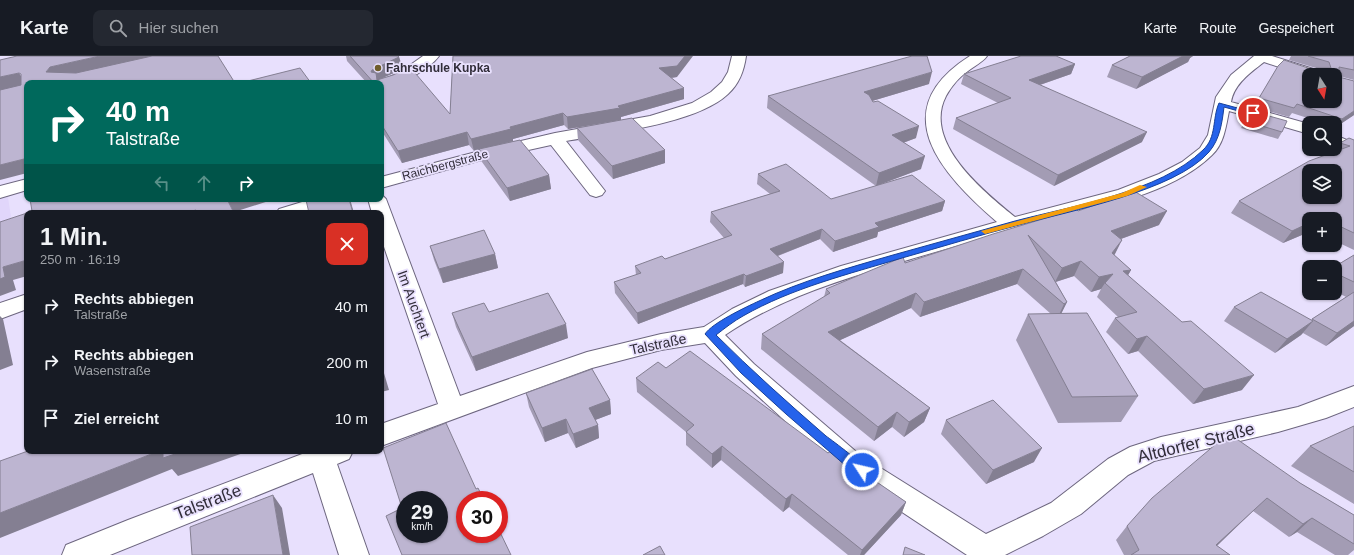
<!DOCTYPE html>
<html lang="de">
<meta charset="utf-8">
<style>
:root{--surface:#171b24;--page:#242831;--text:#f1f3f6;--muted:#9ea1a6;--line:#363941}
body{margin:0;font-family:Arial,sans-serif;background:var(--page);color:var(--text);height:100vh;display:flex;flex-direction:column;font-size:15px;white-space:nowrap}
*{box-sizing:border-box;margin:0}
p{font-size:13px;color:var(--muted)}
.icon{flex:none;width:22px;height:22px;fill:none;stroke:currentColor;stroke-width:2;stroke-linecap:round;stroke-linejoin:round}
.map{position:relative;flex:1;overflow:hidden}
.sheet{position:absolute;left:24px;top:154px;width:360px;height:244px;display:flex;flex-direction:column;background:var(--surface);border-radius:8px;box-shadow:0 1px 3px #0004}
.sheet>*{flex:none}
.banner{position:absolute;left:24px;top:24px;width:360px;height:122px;border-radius:8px;box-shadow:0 1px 3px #0004;background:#00695c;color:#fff;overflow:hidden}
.needle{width:26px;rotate:169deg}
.fabs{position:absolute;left:1302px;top:12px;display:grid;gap:8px}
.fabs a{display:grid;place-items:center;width:40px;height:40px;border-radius:8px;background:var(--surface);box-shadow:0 1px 3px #0004;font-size:20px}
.speed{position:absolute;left:396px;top:435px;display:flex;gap:8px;font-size:20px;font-weight:700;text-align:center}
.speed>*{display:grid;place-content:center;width:52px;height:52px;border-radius:50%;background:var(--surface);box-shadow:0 1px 3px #0004;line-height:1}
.speed small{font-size:10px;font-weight:400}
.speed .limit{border:6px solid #d22;background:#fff;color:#111}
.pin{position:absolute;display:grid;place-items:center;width:34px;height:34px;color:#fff;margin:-17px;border:2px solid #fff;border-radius:50%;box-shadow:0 1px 4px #0007}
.me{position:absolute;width:44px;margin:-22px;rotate:305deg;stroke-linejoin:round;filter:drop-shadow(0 0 3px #0008)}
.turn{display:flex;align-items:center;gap:14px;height:84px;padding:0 16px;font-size:18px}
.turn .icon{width:52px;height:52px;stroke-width:2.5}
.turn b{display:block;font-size:28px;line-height:34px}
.lanes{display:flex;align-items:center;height:38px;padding:0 16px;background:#0003;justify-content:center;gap:20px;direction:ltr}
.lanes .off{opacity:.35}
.round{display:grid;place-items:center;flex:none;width:42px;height:42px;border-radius:8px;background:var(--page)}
.headline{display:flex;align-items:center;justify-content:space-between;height:68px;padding:0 16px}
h1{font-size:24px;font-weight:800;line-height:30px}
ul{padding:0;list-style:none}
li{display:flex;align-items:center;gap:12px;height:56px;padding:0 16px}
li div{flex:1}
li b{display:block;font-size:15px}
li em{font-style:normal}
header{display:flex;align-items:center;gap:24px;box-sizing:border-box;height:56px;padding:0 20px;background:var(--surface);border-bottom:1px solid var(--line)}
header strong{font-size:19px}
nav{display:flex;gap:22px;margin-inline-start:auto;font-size:14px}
.search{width:280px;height:36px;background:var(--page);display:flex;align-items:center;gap:10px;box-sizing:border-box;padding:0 14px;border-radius:8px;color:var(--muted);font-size:15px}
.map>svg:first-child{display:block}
</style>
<header>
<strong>Karte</strong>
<div class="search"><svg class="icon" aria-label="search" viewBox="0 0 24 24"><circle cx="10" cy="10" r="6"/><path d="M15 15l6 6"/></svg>Hier suchen</div>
<nav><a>Karte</a><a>Route</a><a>Gespeichert</a></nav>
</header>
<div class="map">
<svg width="1354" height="499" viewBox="0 0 1354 499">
<rect width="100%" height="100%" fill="#e8e0fd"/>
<path fill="#e1d6fb" d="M 8,141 L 15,187 L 0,192 L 0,143 Z"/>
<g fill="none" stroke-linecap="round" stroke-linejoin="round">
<defs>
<path id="minor" d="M 423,0 L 439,0 C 429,14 398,30 381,34 L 381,27 L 376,27 L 399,17 Z
M 732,0 L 746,0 C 744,15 739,28 728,38 C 696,68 610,77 566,85 L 605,135 L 602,139 L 596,141 L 590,139 L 551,89 L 478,105 L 381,132 L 381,121 L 495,91 L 555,77 L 650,60 L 692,47 L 711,36 L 722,26 L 728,16 Z
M 970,0 L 987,0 C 983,6 974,10 968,15 C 959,21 951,31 946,40 C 922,86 984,136 1015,161 L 1118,134 L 1159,118 L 1182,106 L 1200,92 L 1208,79 L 1216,41 L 1231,19 L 1254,0 L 1272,0 L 1323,16 L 1325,19 L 1309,19 L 1309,21 L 1264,6 C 1250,17 1234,28 1231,46 L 1309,68 L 1309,78 L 1229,55 C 1226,70 1224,88 1212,99 C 1171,139 1099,151 1045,165 C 1000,177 956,190 911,203 C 847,222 781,241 725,279 L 754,308 L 860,399 L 986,478 L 1051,447 L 1108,403 L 1130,391 L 1161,381 L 1298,351 L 1354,330 L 1354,351 L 1326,362 L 1278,376 L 1154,405 L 1128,419 L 1081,458 L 1043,480 L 1005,499 L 967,499 L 840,415 L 736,320 L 705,287 L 661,294 L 592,312 L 381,390 L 381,368 L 438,348 L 381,182 L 381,157 L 372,157 L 368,143 L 381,143 L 381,138 L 386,143 L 460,340 L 587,296 L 661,278 L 704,271 L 732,253 L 769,235 L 841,210 L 997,166 C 942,118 883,55 970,0 Z
M 1335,79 L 1354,87 L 1354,98 L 1335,90 Z
M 27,123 L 27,134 L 0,142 L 0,130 Z
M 312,143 L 340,143 L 338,147 L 306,157 L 276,157 L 279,153 Z
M 27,238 L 27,253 L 0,263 L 0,247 Z
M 310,395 L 353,395 L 349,403 L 337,408 L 369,499 L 339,499 L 313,417 L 110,499 L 62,499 L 66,489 L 128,464 Z"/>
</defs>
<use href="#minor" stroke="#6d667f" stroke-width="2"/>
<use href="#minor" fill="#fff" fill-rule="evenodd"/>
</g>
<path fill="#a39cb4" d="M 346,0 L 398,0 L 399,1 L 403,13 L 384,21 L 450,58 L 453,0 L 677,21 L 672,22 L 684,43 L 621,61 L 621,64 L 568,73 L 564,69 L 513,83 L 513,85 L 549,119 L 551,133 L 510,145 L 482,106 L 479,94 L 474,95 L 469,89 L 402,107 L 381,74 L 381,27 L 367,27 L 347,5 Z
M 1130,0 L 1193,0 L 1190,2 L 1188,6 L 1136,33 L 1107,21 L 1112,9 Z
M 1291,0 L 1354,0 L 1354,24 L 1339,20 L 1339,21 L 1354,25 L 1354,59 L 1336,71 L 1335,71 L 1335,67 L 1323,67 L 1292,57 L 1289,61 L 1254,51 L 1278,10 L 1314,14 L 1316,12 L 1289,4 Z
M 1075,8 L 1071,18 L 1040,29 L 1142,86 L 1054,130 L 953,73 L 956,62 L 998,47 L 961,28 L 964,18 Z
M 929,28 L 872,45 L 873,46 L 916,82 L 903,87 L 921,113 L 876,130 L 767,52 L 768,40 Z
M 1251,55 L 1282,76 L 1278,83 L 1241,72 Z
M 577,72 L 665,94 L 665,107 L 613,123 L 578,84 Z
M 1354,84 L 1354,194 L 1335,185 L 1335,163 L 1309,163 L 1309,176 L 1283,187 L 1231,157 L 1239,145 L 1334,96 L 1340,87 Z
M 758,118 L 831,143 L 945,145 L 942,155 L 878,176 L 877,181 L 833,196 L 820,183 L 778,200 L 783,217 L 745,231 L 743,228 L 638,268 L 615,237 L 614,226 L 636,219 L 635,210 L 665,203 L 724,182 L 710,166 L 711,156 L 770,138 L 757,128 Z
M 1078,155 L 1159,169 L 1121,183 L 1114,199 L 1131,214 L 1128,219 L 1242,334 L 1193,348 L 1138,295 L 1128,298 L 1106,276 L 1115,262 L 1118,261 L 1097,241 L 1101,233 L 1091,236 L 1074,220 L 1056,226 L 1067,246 L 1061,258 L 1138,340 L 1121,366 L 1058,367 L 1016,284 L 1028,258 L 1051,258 L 1017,228 L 920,261 L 911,252 L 840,284 L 930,352 L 924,366 L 904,381 L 892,371 L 874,385 L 761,293 L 762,278 L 824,241 L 826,233 L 905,207 Z
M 430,190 L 495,198 L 498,212 L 443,227 L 434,204 Z
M 1354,199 L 1354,270 L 1326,290 L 1303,277 L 1301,279 L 1275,297 L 1224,265 L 1234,251 L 1311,264 L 1312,263 L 1346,241 L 1335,235 L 1335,211 Z
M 489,256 L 568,282 L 476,315 L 456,271 L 452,257 Z
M 666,312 L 828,397 L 843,403 L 906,446 L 901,459 L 864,499 L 848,499 L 789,451 L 783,456 L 721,404 L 712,412 L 686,389 L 686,376 L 637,336 L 636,322 Z
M 526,337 L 610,344 L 611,358 L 595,364 L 598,369 L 599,382 L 576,392 L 568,377 L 545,386 L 529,351 Z
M 946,364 L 1034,406 L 986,428 L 941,378 Z
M 1354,370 L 1354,448 L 1291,410 L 1310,390 Z
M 1300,427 L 1354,459 L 1354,494 L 1348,499 L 1335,499 L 1297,476 L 1289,481 L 1253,455 L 1217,490 L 1230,499 L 1124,499 L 1116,484 L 1127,470 Z"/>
<path fill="#847f92" d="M 100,0 L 156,0 L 57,23 L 46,16 L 50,11 Z
M 685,0 L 693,0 L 677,21 L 659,23 L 659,12 Z
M 1183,0 L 1193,0 L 1190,2 L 1188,6 L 1136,33 L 1142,21 Z
M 399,1 L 403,13 L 378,24 L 379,27 L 371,16 L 372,14 Z
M 1075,8 L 1071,18 L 1025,34 L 1029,24 Z
M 932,16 L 929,28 L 862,48 L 864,36 Z
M 19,17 L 27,29 L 0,35 L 0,21 Z
M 684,32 L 684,43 L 621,61 L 621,64 L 568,73 L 567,61 L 618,50 Z
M 1354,55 L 1354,59 L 1336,71 L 1342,63 Z
M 563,57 L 564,69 L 513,83 L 513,85 L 474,95 L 471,83 L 510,71 Z
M 919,70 L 916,82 L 889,92 L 892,79 Z
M 467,76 L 469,89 L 402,107 L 398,95 Z
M 1147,76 L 1142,86 L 1054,130 L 1058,119 Z
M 665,94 L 665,107 L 613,123 L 612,110 Z
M 925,100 L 921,113 L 876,130 L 879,117 Z
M 24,103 L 27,117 L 0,124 L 0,109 Z
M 549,119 L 551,133 L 510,145 L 507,132 Z
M 227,143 L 275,143 L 234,156 L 234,157 Z
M 349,143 L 350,143 L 354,157 L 353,157 Z
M 945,145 L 942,155 L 878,176 L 877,181 L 833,196 L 835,185 L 875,167 Z
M 196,154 L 198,157 L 185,157 Z
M 1167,155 L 1159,169 L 1104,189 L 1111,175 Z
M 1309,167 L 1309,176 L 1283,187 L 1292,175 Z
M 822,173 L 820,183 L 769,203 L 770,193 Z
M 1122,184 L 1115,198 L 1105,212 L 1112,197 Z
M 495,198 L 498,212 L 443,227 L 439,213 Z
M 27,204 L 27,220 L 13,224 L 16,234 L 0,240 L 0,223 L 3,211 Z
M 1081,205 L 1074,220 L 1055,226 L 1062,212 Z
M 784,206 L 783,217 L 745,231 L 746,220 Z
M 1023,213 L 1017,228 L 920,261 L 924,246 Z
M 1131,214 L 1123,228 L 1123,215 Z
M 744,218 L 743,228 L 638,268 L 637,257 Z
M 1113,218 L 1105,227 L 1101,233 L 1091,236 L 1099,221 Z
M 916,237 L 911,252 L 825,291 L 828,276 Z
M 1067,246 L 1060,260 L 1057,263 L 1064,248 Z
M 0,260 L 3,263 L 13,309 L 0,314 Z
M 1313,265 L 1301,279 L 1275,297 L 1287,283 Z
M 1354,265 L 1354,270 L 1326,290 L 1337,277 Z
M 566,268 L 568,282 L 476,315 L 472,301 Z
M 1147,280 L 1138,295 L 1128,298 L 1137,283 Z
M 381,307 L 389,334 L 381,336 Z
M 1254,319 L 1242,334 L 1193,348 L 1204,333 Z
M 610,344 L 611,358 L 590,366 L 589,352 Z
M 930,352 L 924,366 L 904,381 L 909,366 Z
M 897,356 L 892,371 L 874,385 L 878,371 Z
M 566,363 L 568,377 L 545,386 L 542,372 Z
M 598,369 L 599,382 L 576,392 L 573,378 Z
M 722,390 L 721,404 L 712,412 L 712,398 Z
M 1042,392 L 1034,406 L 986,428 L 993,414 Z
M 159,395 L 249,395 L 178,420 L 172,413 L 0,482 L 0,457 Z
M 792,438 L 789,451 L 783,456 L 786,443 Z
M 273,439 L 282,452 L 290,499 L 283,499 Z
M 1267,442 L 1253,455 L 1207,499 L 1216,489 Z
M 906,446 L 901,459 L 864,499 L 860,499 L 862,494 Z
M 1312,462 L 1297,476 L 1289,481 L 1303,468 Z"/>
<path fill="#bdb5d1" stroke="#847f92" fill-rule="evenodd" d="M 17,0 L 100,0 L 50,11 L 46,16 L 76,17 L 152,0 L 218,0 L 235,27 L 27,27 L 27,124 L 24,103 L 0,109 L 0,34 L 21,29 L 21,18 L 19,17 L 0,21 L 0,4 Z
M 350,0 L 398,0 L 399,1 L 372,14 L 371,16 L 376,17 L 377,24 L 393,19 L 410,11 L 450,58 L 453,0 L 685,0 L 677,10 L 659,12 L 684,32 L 618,50 L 620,52 L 567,61 L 563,57 L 510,71 L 511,73 L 471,83 L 467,76 L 398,95 L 381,68 L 381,27 L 374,27 Z
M 912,0 L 927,0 L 932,16 L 864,36 L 869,39 L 873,46 L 878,45 L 919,70 L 892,79 L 925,100 L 879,117 L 768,40 Z
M 1021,0 L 1056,0 L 1075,8 L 1029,24 L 1147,76 L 1058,119 L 956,62 L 1011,42 L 964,18 Z
M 1130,0 L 1183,0 L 1142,21 L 1112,9 Z
M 1308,0 L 1354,0 L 1354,14 L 1339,11 L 1339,21 L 1354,25 L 1354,55 L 1342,63 L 1297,48 L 1294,52 L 1259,42 L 1278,10 L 1284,4 L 1314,14 L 1316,12 L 1331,12 L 1329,6 ZM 1309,19 L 1335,19 L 1335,45 L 1309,45 Z
M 300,12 L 311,27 L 240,27 Z
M 1251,55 L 1287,65 L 1282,76 L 1245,65 Z
M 632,62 L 665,94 L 612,110 L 577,72 Z
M 1349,82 L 1354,84 L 1354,177 L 1335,168 L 1335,163 L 1325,163 L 1323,162 L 1320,163 L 1309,163 L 1309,167 L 1292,175 L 1239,145 L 1309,105 L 1350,90 L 1340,87 ZM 1309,115 L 1335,115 L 1335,141 L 1309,141 Z
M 520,84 L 549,119 L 507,132 L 479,93 Z
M 786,108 L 831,143 L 912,119 L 945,145 L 875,167 L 879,171 L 835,185 L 822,173 L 770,193 L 784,206 L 746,220 L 744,218 L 637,257 L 614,226 L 641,217 L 635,210 L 662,200 L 665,203 L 732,179 L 711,156 L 780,135 L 758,118 Z
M 1134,135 L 1167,155 L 1111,175 L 1122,184 L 1112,197 L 1131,214 L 1123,215 L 1182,266 L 1191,265 L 1254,319 L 1204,333 L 1147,280 L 1137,283 L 1115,262 L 1137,256 L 1105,227 L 1113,218 L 1099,221 L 1081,205 L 1062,212 L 1028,179 L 1067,246 L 1064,248 L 1023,213 L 924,246 L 916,237 L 828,276 L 930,352 L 909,366 L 897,356 L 878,371 L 762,278 L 830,237 L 826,233 L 903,201 L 905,207 L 993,178 L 1076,153 L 1078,155 Z
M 30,143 L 228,143 L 227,143 L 234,157 L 198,157 L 196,154 L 185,157 L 27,157 L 32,155 Z
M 309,143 L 349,143 L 353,157 L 309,157 L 306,144 Z
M 27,157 L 27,204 L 3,211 L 5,221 L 0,223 L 0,166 Z
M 484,174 L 495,198 L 439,213 L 430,190 Z
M 1354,199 L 1354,226 L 1335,217 L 1335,211 L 1334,211 Z
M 1261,236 L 1313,265 L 1287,283 L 1234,251 Z
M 1354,236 L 1354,265 L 1337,277 L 1312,263 Z
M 548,237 L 566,268 L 472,301 L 452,257 L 484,247 L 489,256 Z
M 1087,257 L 1138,340 L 1072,341 L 1028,258 Z
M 690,295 L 828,397 L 832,394 L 843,403 L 906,446 L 862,494 L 792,438 L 786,443 L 722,390 L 712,398 L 686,376 L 694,369 L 636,322 L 658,306 L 666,312 Z
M 381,312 L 383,320 L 381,321 Z
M 592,313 L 610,344 L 589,352 L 598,369 L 573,378 L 566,363 L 542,372 L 526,337 Z
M 993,344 L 1042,392 L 993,414 L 946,364 Z
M 446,367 L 476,433 L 478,432 L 484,444 L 465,444 L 465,478 L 499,478 L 499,474 L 511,499 L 402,499 L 386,460 L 402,452 L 383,392 ZM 405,444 L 439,444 L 439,478 L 405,478 Z
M 1354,370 L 1354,416 L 1310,390 Z
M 1231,379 L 1300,427 L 1354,459 L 1354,488 L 1312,462 L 1303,468 L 1267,442 L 1216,489 L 1230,499 L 1131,499 L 1139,494 L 1127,470 L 1152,442 L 1216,388 Z
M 28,395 L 159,395 L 0,457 L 0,405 Z
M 163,395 L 184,395 L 163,402 Z
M 273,439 L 283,499 L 192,499 L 190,471 Z
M 660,490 L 665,499 L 643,499 Z
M 905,491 L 925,499 L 903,499 Z"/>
<path fill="#2563eb" stroke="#184099" d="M 1219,47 L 1256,57 L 1253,59 L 1224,51 C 1222,67 1220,83 1209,96 C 1175,135 1069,155 1019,169 C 980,179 941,191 902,202 C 849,218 792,232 743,260 C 734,265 725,272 716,279 C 751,314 788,347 826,380 C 833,385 866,410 868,414 L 866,418 L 859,418 L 846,410 L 786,358 L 741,317 L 705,278 C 712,267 746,251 759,245 C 801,225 848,212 893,199 C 934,188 974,176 1015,165 C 1072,150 1160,136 1203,94 C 1217,81 1212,63 1219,47 Z"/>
<path fill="#f59e0b" d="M 1140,129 L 1147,131 L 1127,140 L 985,178 L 981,175 L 1122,137 Z"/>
<circle fill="#705e2c" stroke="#e8e0fd" stroke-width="1.5" cx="378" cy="12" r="4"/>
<g text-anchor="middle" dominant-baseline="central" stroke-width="3.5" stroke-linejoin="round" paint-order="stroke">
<g font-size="12" font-weight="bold" fill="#312d39" stroke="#e8e0fd" text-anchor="start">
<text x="386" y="12">Fahrschule Kupka</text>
</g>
<g font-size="12" fill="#312d39" stroke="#e8e0fd">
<text transform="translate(445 109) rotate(-15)">Raichbergstraße</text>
</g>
<g font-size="14" fill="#312d39" stroke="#e8e0fd">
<text transform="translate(414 248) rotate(70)">Im Auchtert</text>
<text transform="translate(658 288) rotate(-12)">Talstraße</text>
</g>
<g font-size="17" fill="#312d39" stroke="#e8e0fd">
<text transform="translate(1196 387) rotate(-14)">Altdorfer Straße</text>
<text transform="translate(208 446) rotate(-21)">Talstraße</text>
</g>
</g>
</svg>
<div class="fabs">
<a><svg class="needle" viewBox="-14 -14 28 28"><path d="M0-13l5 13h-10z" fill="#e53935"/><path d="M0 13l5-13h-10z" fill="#9ea1a6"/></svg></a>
<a><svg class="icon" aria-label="search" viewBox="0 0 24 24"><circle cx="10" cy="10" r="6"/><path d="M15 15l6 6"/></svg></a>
<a><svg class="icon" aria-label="layers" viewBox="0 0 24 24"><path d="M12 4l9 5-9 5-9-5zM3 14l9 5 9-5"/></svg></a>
<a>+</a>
<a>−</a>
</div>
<div class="speed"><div>29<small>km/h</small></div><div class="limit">30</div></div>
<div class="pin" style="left:1253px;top:57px;background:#d93025"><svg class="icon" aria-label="arrive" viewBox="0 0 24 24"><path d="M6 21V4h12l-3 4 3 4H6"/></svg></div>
<svg class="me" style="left:862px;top:414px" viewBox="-20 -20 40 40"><circle r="17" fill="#2563eb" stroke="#fff" stroke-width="3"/><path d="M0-11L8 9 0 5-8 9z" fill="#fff"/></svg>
<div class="banner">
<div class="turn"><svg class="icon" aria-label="right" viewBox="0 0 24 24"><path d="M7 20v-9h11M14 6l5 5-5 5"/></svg><div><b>40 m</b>Talstraße</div></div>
<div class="lanes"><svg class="icon off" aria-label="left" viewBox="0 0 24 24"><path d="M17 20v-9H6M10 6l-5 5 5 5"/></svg><svg class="icon off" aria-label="ahead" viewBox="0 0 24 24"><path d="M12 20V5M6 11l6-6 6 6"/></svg><svg class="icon" aria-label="right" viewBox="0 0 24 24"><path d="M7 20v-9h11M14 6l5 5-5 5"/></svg></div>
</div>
<section class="sheet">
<div class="headline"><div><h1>1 Min.</h1><p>250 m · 16:19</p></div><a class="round" style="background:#d93025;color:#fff"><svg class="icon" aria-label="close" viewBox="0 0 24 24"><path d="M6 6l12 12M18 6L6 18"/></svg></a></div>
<ul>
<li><svg class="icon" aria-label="right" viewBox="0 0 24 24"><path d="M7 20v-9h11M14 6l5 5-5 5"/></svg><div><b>Rechts abbiegen</b><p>Talstraße</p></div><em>40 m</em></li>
<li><svg class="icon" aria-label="right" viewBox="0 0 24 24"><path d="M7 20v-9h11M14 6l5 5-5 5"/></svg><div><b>Rechts abbiegen</b><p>Wasenstraße</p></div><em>200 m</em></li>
<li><svg class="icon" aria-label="arrive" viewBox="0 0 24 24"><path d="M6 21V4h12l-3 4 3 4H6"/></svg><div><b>Ziel erreicht</b></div><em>10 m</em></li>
</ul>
</section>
</div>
